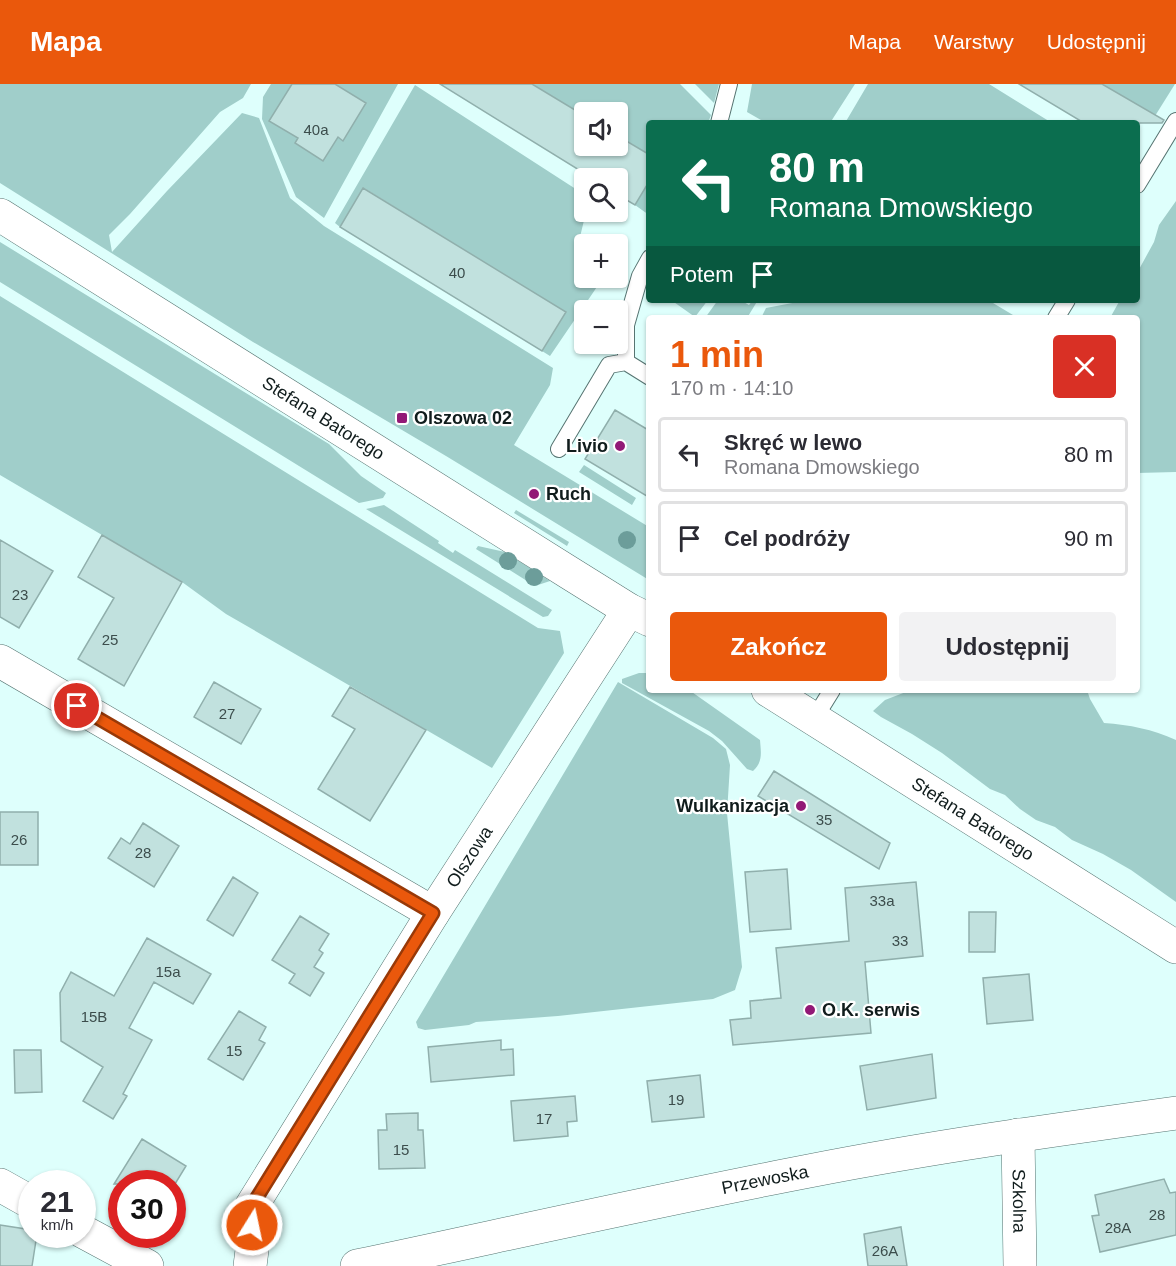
<!DOCTYPE html>
<html lang="pl">
<meta charset="utf-8">
<style>
:root{--surface:#fff;--page:#f2f2f3;--text:#2b2b33;--muted:#7c7c81;--line:#e1e1e2;--accent:#ea580c}
body{margin:0;font-family:Helvetica,sans-serif;background:var(--page);color:var(--text);height:100vh;display:flex;flex-direction:column;font-size:22px;white-space:nowrap}
*{box-sizing:border-box;margin:0}
p{font-size:20px;color:var(--muted)}
.icon{flex:none;width:33px;height:33px;fill:none;stroke:currentColor;stroke-width:2;stroke-linecap:round;stroke-linejoin:round}
.map{position:relative;flex:1;overflow:hidden}
.side{position:absolute;left:646px;top:231px;width:494px;height:378px;display:flex;flex-direction:column;background:var(--surface);border-radius:6px;box-shadow:0 2px 4px #0004}
.side>*{flex:none}
.hud{position:absolute;left:646px;top:36px;width:494px;height:183px;border-radius:6px;box-shadow:0 2px 4px #0004;background:#0b6e4f;color:#fff;overflow:hidden}
.tools{position:absolute;left:574px;top:18px;display:grid;gap:12px}
.tools a{display:grid;place-items:center;width:54px;height:54px;border-radius:6px;background:var(--surface);box-shadow:0 2px 4px #0004;font-size:30px}
.speed{position:absolute;left:18px;top:1086px;display:flex;gap:12px;font-size:30px;font-weight:700;text-align:center}
.speed>*{display:grid;place-content:center;width:78px;height:78px;border-radius:50%;background:var(--surface);box-shadow:0 2px 4px #0004;line-height:1}
.speed small{font-size:15px;font-weight:400}
.speed .limit{border:9px solid #d22;background:#fff;color:#111}
.pin{position:absolute;display:grid;place-items:center;width:51px;height:51px;color:#fff;margin:-26px;border:3px solid #fff;border-radius:50%;box-shadow:0 2px 6px #0007}
.me{position:absolute;width:66px;margin:-33px;rotate:10deg;stroke-linejoin:round;filter:drop-shadow(0 0 4px #0008)}
.turn{display:flex;align-items:center;gap:21px;height:126px;padding:0 24px;font-size:27px}
.turn .icon{width:78px;height:78px;stroke-width:2.5}
.turn b{display:block;font-size:42px;line-height:51px}
.then{display:flex;align-items:center;height:57px;padding:0 24px;background:#0003;gap:12px;font-size:22px}
.round{display:grid;place-items:center;flex:none;width:63px;height:63px;border-radius:6px;background:var(--page)}
.head{display:flex;align-items:center;justify-content:space-between;height:102px;padding:0 24px}
h1{font-size:36px;font-weight:600;line-height:45px;color:var(--accent)}
.cta{display:flex;gap:12px;margin-top:auto;padding:12px 24px}
.cta a{flex:1;height:69px;border-radius:6px;background:var(--accent);color:#fff;font-size:24px;font-weight:600;line-height:69px;text-align:center}
.cta a+a{background:var(--page);color:var(--text)}
ul{padding:0;list-style:none}
li{display:flex;align-items:center;gap:18px;height:75px;margin:0 12px 9px;padding:0 12px;border:3px solid var(--line);border-radius:6px}
li div{flex:1}
li b{display:block;font-size:22px}
li em{font-style:normal}
header{display:flex;align-items:center;gap:36px;box-sizing:border-box;height:84px;padding:0 30px;background:var(--accent);color:#fff}
header strong{font-size:28px}
nav{display:flex;gap:33px;margin-inline-start:auto;font-size:21px}
.map>svg:first-child{display:block}
</style>
<header>
<strong>Mapa</strong>
<nav><a>Mapa</a><a>Warstwy</a><a>Udostępnij</a></nav>
</header>
<div class="map">
<svg width="1176" height="1182" viewBox="0 0 1176 1182">
<rect width="100%" height="100%" fill="#defffc"/>
<path fill="#a0ceca" d="M 0,0 L 251,0 L 243,14 L 220,28 L 130,130 L 109,151 L 112,168 L 167,107 L 242,29 L 259,34 L 290,114 L 324,142 L 553,284 L 550,301 L 514,361 L 649,443 L 649,496 L 446,372 L 253,258 L 0,99 Z
M 271,0 L 292,0 L 270,37 L 298,54 L 295,59 L 323,76 L 338,53 L 343,56 L 366,19 L 335,0 L 398,0 L 324,134 L 296,113 L 262,35 L 263,13 Z
M 532,0 L 680,0 L 711,31 L 708,39 L 650,39 L 649,71 L 618,52 L 618,28 L 585,28 L 585,32 Z
M 695,0 L 719,0 L 714,19 Z
M 752,0 L 855,0 L 830,39 L 766,39 L 747,28 Z
M 868,0 L 989,0 L 1052,39 L 845,39 Z
M 1102,0 L 1175,0 L 1155,32 Z
M 415,1 L 585,111 L 586,128 L 580,153 L 590,160 L 585,160 L 585,194 L 603,194 L 550,272 L 542,267 L 565,228 L 364,104 L 340,143 L 335,139 Z
M 649,96 L 649,131 L 635,121 Z
M 1176,117 L 1176,388 L 1137,389 L 1137,234 L 1110,234 L 1120,216 L 1137,216 L 1137,189 L 1154,158 L 1159,141 Z
M 0,158 L 329,360 L 361,392 L 386,409 L 383,414 L 359,419 L 0,198 Z
M 0,212 L 538,544 L 560,547 L 564,569 L 492,684 L 226,530 L 182,498 L 0,391 Z
M 671,216 L 708,216 L 695,233 Z
M 718,216 L 740,216 L 749,221 L 753,216 L 758,216 L 747,234 L 705,234 Z
M 808,216 L 988,216 L 1018,234 L 761,234 L 766,224 Z
M 584,381 L 636,414 L 632,421 L 579,388 Z
M 384,421 L 439,457 L 438,459 L 453,469 L 455,466 L 552,526 L 548,532 L 543,533 L 366,425 Z
M 516,426 L 569,458 L 567,462 L 514,429 Z
M 478,462 L 505,468 L 550,497 L 535,502 L 476,465 Z
M 639,589 L 649,589 L 650,606 L 689,606 L 760,656 C 761,669 763,678 753,687 L 747,685 L 722,657 L 709,647 L 622,599 L 622,595 Z
M 618,598 L 713,654 L 726,665 L 730,681 L 727,729 L 742,883 L 735,906 L 713,915 L 558,932 L 476,938 L 469,941 L 425,946 L 418,944 L 416,938 Z
M 911,606 L 1087,606 L 1090,615 L 1104,639 C 1130,641 1152,645 1176,656 L 1176,818 L 1131,786 L 1103,770 L 1072,756 L 1055,743 L 1036,736 L 1020,725 L 1005,711 L 990,705 L 942,669 L 912,650 L 881,633 L 873,627 L 885,616 Z"/>
<path fill="#c1e1de" stroke="#90afac" stroke-width="1.5" d="M 292,0 L 335,0 L 366,19 L 343,57 L 338,53 L 323,77 L 295,59 L 298,54 L 269,37 Z
M 440,0 L 532,0 L 585,32 L 585,62 L 618,62 L 618,52 L 650,71 L 650,96 L 635,121 L 618,111 L 618,94 L 592,94 Z
M 1019,0 L 1102,0 L 1164,36 L 1162,39 L 1084,39 Z
M 363,104 L 566,228 L 542,267 L 340,143 Z
M 615,326 L 650,347 L 650,414 L 585,375 Z
M 102,451 L 182,498 L 124,602 L 78,575 L 114,514 L 78,493 Z
M 0,456 L 53,487 L 19,544 L 0,533 Z
M 214,598 L 261,625 L 241,660 L 194,633 Z
M 350,603 L 426,646 L 370,737 L 318,705 L 355,645 L 332,632 Z
M 774,687 L 890,759 L 879,785 L 758,712 Z
M 0,728 L 38,728 L 38,781 L 0,781 Z
M 143,739 L 179,762 L 154,803 L 108,774 L 121,754 L 130,760 Z
M 787,785 L 791,845 L 750,848 L 745,788 Z
M 233,793 L 258,809 L 233,852 L 207,836 Z
M 916,798 L 923,872 L 865,878 L 871,949 L 733,961 L 730,936 L 751,934 L 750,917 L 781,914 L 776,864 L 849,857 L 845,804 Z
M 969,828 L 996,828 L 995,868 L 969,868 Z
M 300,832 L 329,850 L 319,866 L 323,869 L 314,883 L 324,889 L 310,912 L 289,899 L 295,890 L 272,876 Z
M 147,854 L 211,890 L 193,920 L 154,898 L 129,944 L 152,956 L 123,1010 L 127,1012 L 113,1035 L 83,1017 L 103,983 L 61,957 L 60,909 L 71,888 L 114,912 Z
M 1029,890 L 1033,936 L 987,940 L 983,894 Z
M 239,927 L 266,943 L 259,956 L 265,959 L 243,996 L 208,975 Z
M 501,956 L 501,966 L 513,965 L 514,991 L 431,998 L 428,963 Z
M 14,966 L 41,966 L 42,1008 L 15,1009 Z
M 932,970 L 936,1014 L 867,1026 L 860,982 Z
M 700,991 L 704,1033 L 652,1038 L 647,997 Z
M 575,1012 L 577,1037 L 567,1038 L 568,1052 L 514,1057 L 511,1017 Z
M 418,1029 L 418,1046 L 423,1046 L 425,1084 L 379,1085 L 378,1046 L 387,1046 L 386,1030 Z
M 142,1055 L 186,1082 L 175,1100 L 114,1100 Z
M 1164,1095 L 1170,1109 L 1176,1108 L 1176,1151 L 1100,1168 L 1092,1132 L 1099,1131 L 1095,1111 Z
M 0,1141 L 32,1146 L 32,1150 L 37,1150 L 32,1182 L 0,1182 Z
M 901,1143 L 907,1182 L 868,1182 L 864,1150 Z"/>
<g fill="none" stroke-linecap="round" stroke-linejoin="round">
<defs>
<path id="lane" d="M 719,39 L 729,0
M 1137,101 L 1176,37
M 650,174 L 640,192 L 626,241 L 626,278 L 650,293
M 1056,234 L 1067,216
M 559,365 L 609,281 L 626,278
M 814,635 L 832,606"/>
<g id="street">
<path d="M 0,577 L 433,829"/>
<path id="s1" d="M 1018,1051 L 1020,1182"/>
<path d="M 0,1101 L 32,1119"/>
<path d="M 82,1147 L 147,1182"/>
<path id="s2" d="M 250,1182 L 253,1158 L 251,1123 L 433,829 L 629,526"/>
</g>
<g id="secondary">
<path id="s3" d="M 0,131 L 568,488 L 629,526 L 650,536"/>
<path id="s4" d="M 768,606 L 1176,863"/>
<path id="s5" d="M 357,1182 C 508,1150 658,1116 809,1087 C 931,1063 1053,1046 1176,1029"/>
</g>
</defs>
<use href="#lane" stroke="#567471" stroke-width="18"/>
<use href="#street" stroke="#567471" stroke-width="34"/>
<use href="#secondary" stroke="#567471" stroke-width="34"/>
<use href="#lane" stroke="#fff" stroke-width="16"/>
<use href="#street" stroke="#fff" stroke-width="33"/>
<use href="#secondary" stroke="#fff" stroke-width="33"/>
</g>
<g fill="#6c9d9a">
<circle cx="627" cy="456" r="9"/>
<circle cx="508" cy="477" r="9"/>
<circle cx="534" cy="493" r="9"/>
</g>
<g fill="none" stroke-linecap="round" stroke-linejoin="round">
<defs>
<path id="route" d="M 77,622 L 433,829 L 251,1123 L 252,1141"/>
</defs>
<use href="#route" stroke="#983908" stroke-width="15"/>
<use href="#route" stroke="#ea580c" stroke-width="10"/>
</g>
<g fill="#921976" stroke="#fff" stroke-width="2">
<rect x="396" y="328" width="12" height="12" rx="3"/>
<circle cx="620" cy="362" r="6"/>
<circle cx="534" cy="410" r="6"/>
<circle cx="801" cy="722" r="6"/>
<circle cx="810" cy="926" r="6"/>
</g>
<g text-anchor="middle" dominant-baseline="central" stroke-width="4.5" stroke-linejoin="round" paint-order="stroke">
<g font-size="15" fill="#3c4d4c">
<text x="316" y="45">40a</text>
<text x="457" y="188">40</text>
<text x="20" y="510">23</text>
<text x="110" y="555">25</text>
<text x="227" y="629">27</text>
<text x="824" y="735">35</text>
<text x="19" y="755">26</text>
<text x="143" y="768">28</text>
<text x="882" y="816">33a</text>
<text x="900" y="856">33</text>
<text x="168" y="887">15a</text>
<text x="94" y="932">15B</text>
<text x="234" y="966">15</text>
<text x="676" y="1015">19</text>
<text x="544" y="1034">17</text>
<text x="401" y="1065">15</text>
<text x="1157" y="1130">28</text>
<text x="1118" y="1143">28A</text>
<text x="885" y="1166">26A</text>
</g>
<g font-size="18" fill="#101c1c" stroke="#fff">
<text stroke="none"><textPath href="#s3" startOffset="382">Stefana Batorego</textPath></text>
<text stroke="none"><textPath href="#s4" startOffset="242">Stefana Batorego</textPath></text>
<text stroke="none"><textPath href="#s2" startOffset="472">Olszowa</textPath></text>
<text stroke="none"><textPath href="#s5" startOffset="417">Przewoska</textPath></text>
<text stroke="none"><textPath href="#s1" startOffset="66">Szkolna</textPath></text>
</g>
<g font-size="18" font-weight="bold" fill="#101c1c" stroke="#fff" text-anchor="start">
<text x="414" y="334">Olszowa 02</text>
<text x="608" y="362" text-anchor="end">Livio</text>
<text x="546" y="410">Ruch</text>
<text x="789" y="722" text-anchor="end">Wulkanizacja</text>
<text x="822" y="926">O.K. serwis</text>
</g>
</g>
</svg>
<div class="tools">
<a><svg class="icon" aria-label="sound" viewBox="0 0 24 24"><path d="M4 9h4l5-4v14l-5-4H4zM17 9q2 3 0 6"/></svg></a>
<a><svg class="icon" aria-label="search" viewBox="0 0 24 24"><circle cx="10" cy="10" r="6"/><path d="M15 15l6 6"/></svg></a>
<a>+</a>
<a>−</a>
</div>
<div class="speed"><div>21<small>km/h</small></div><div class="limit">30</div></div>
<div class="pin" style="left:77px;top:622px;background:#d93025"><svg class="icon" aria-label="arrive" viewBox="0 0 24 24"><path d="M6 21V4h12l-3 4 3 4H6"/></svg></div>
<svg class="me" style="left:252px;top:1141px" viewBox="-20 -20 40 40"><circle r="17" fill="#ea580c" stroke="#fff" stroke-width="3"/><path d="M0-11L8 9 0 5-8 9z" fill="#fff"/></svg>
<div class="hud">
<div class="turn"><svg class="icon" aria-label="left" viewBox="0 0 24 24"><path d="M17 20v-9H6M10 6l-5 5 5 5"/></svg><div><b>80 m</b>Romana Dmowskiego</div></div>
<div class="then">Potem<svg class="icon" aria-label="arrive" viewBox="0 0 24 24"><path d="M6 21V4h12l-3 4 3 4H6"/></svg></div>
</div>
<section class="side">
<div class="head"><div><h1>1 min</h1><p>170 m · 14:10</p></div><a class="round" style="background:#d93025;color:#fff"><svg class="icon" aria-label="close" viewBox="0 0 24 24"><path d="M6 6l12 12M18 6L6 18"/></svg></a></div>
<ul>
<li><svg class="icon" aria-label="left" viewBox="0 0 24 24"><path d="M17 20v-9H6M10 6l-5 5 5 5"/></svg><div><b>Skręć w lewo</b><p>Romana Dmowskiego</p></div><em>80 m</em></li>
<li><svg class="icon" aria-label="arrive" viewBox="0 0 24 24"><path d="M6 21V4h12l-3 4 3 4H6"/></svg><div><b>Cel podróży</b></div><em>90 m</em></li>
</ul>
<div class="cta"><a>Zakończ</a><a>Udostępnij</a></div>
</section>
</div>
